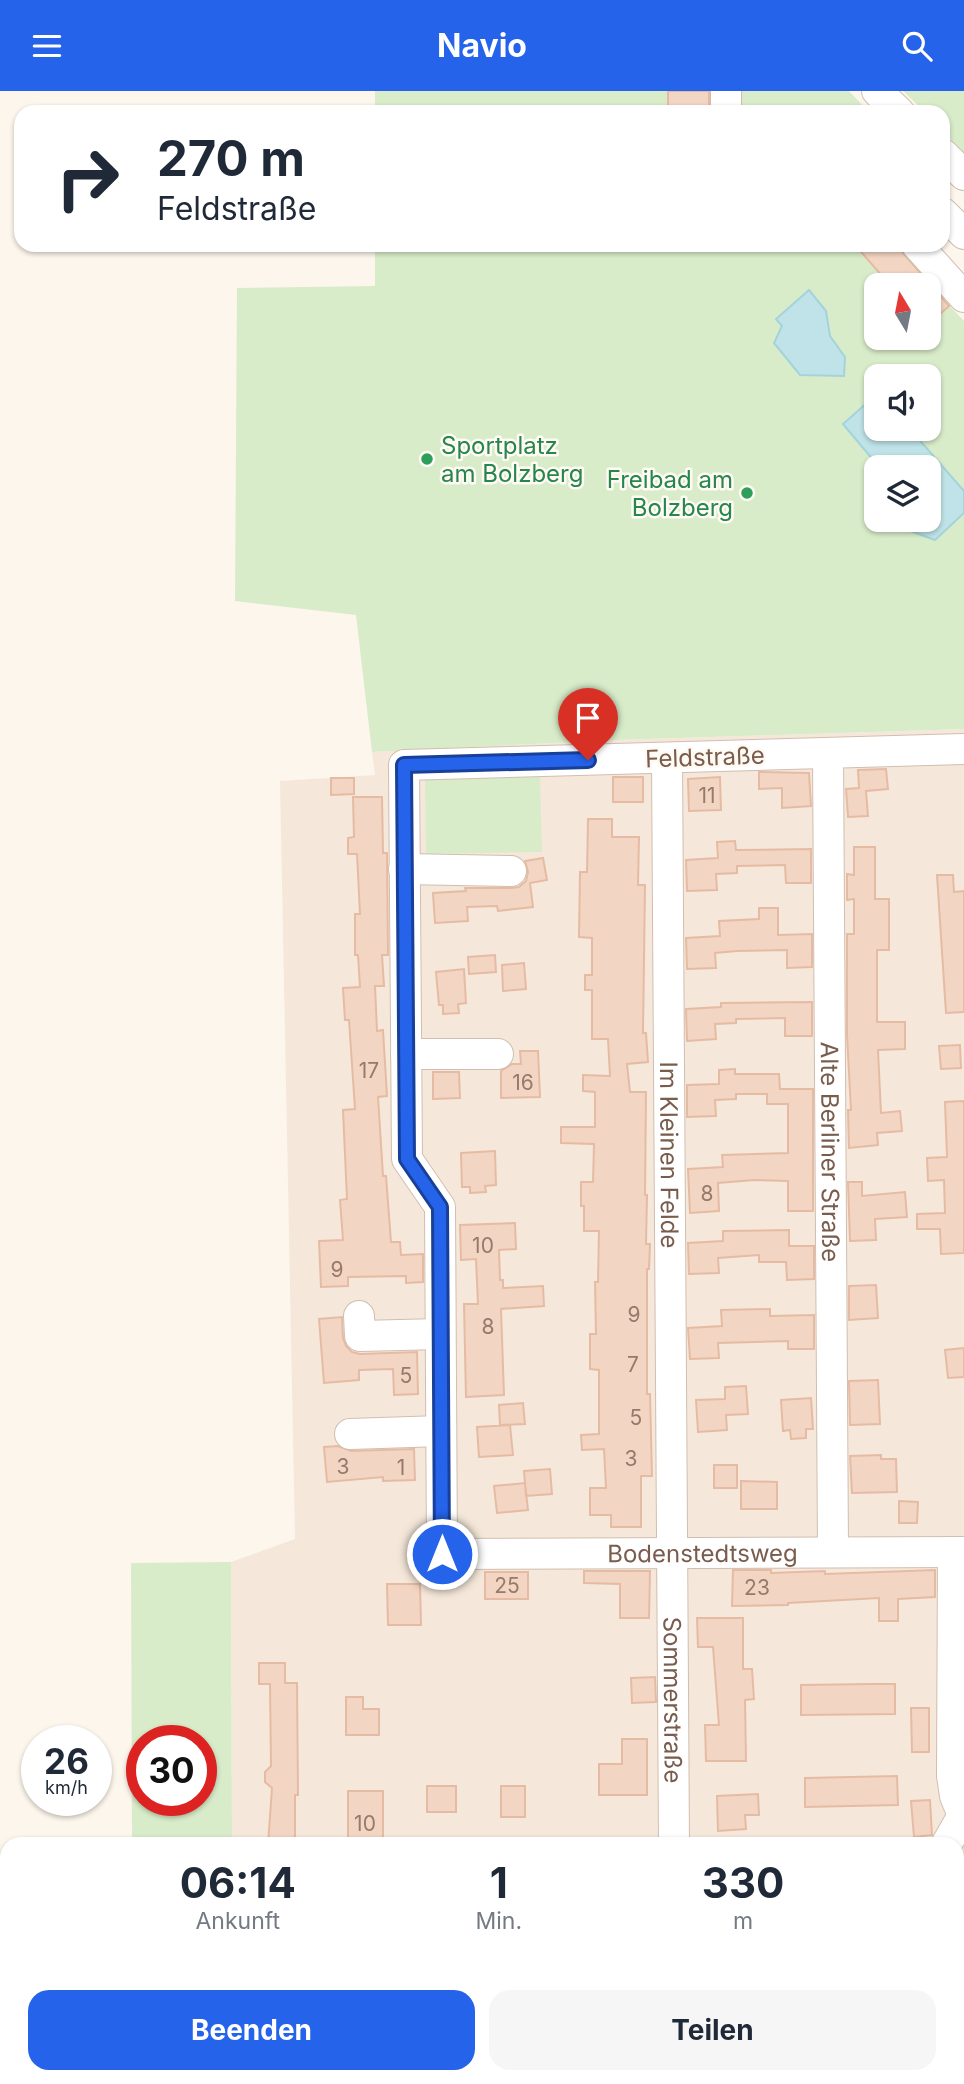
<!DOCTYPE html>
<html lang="de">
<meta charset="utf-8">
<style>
:root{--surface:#fff;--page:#f6f6f7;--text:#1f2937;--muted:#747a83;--accent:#2563eb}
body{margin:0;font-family:Inter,sans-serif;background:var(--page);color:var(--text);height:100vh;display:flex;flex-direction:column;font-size:26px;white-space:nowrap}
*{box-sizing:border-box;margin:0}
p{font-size:23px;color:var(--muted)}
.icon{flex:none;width:38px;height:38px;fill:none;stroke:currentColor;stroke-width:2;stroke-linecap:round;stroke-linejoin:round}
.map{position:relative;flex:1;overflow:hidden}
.details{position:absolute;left:0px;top:1746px;width:964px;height:247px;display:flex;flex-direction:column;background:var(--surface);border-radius:21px 21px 0 0;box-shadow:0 2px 5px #0004}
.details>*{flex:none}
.top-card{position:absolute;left:14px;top:14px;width:936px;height:147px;border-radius:21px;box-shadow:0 2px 5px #0004;background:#fff;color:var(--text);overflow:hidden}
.needle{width:46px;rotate:350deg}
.fabs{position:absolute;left:864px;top:182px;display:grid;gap:14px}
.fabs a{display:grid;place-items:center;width:77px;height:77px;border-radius:14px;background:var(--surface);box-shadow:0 2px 5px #0004;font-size:35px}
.speed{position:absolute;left:21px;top:1634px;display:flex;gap:14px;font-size:35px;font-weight:700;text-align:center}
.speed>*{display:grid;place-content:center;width:91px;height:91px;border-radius:50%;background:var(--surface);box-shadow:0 2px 5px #0004;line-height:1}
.speed small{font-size:18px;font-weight:400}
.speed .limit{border:10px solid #d22;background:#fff;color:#111}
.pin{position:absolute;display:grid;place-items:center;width:60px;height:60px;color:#fff;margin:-72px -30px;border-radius:50% 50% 50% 0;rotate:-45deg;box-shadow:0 0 7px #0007}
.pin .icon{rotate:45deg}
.me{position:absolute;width:77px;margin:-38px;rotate:0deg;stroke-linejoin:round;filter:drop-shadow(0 0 5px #0008)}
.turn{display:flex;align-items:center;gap:24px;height:147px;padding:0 28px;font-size:32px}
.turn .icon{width:91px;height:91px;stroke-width:2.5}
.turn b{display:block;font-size:49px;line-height:60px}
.eta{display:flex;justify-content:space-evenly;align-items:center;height:119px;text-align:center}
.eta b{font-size:42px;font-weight:700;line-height:49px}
.button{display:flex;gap:14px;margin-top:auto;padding:14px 28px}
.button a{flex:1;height:80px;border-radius:21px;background:var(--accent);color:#fff;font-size:28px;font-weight:700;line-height:80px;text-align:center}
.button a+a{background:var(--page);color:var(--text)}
header{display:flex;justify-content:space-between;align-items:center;height:91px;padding:0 28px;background:var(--accent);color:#fff;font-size:32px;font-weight:700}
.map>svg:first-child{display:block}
</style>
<header><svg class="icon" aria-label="menu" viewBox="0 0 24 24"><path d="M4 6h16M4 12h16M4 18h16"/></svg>Navio<svg class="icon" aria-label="search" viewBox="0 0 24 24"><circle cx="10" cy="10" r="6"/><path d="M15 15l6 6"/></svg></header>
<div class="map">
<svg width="964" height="1993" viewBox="0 0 964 1993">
<rect width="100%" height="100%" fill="#fdf6ec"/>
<path fill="#f5e8da" d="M 964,638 L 964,1993 L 233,1993 L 233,1986 L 957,1986 L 957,1754 L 232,1753 L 231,1471 L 295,1448 L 280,690 L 375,684 L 372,661 L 616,649 Z"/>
<path fill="#d8ecc9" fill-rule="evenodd" d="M 375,0 L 849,0 L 869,21 L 375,21 Z
M 903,0 L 964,0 L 964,62 L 943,40 L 943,21 L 925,21 Z
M 375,154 L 891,154 L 964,230 L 964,638 L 616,649 L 372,661 L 356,524 L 235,510 L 237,197 L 375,195 ZM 877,194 L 929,194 L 929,247 L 877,247 ZM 877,285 L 929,285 L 929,338 L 877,338 ZM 877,376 L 929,376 L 929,429 L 877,429 Z
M 540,686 L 542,761 L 426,763 L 425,688 Z
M 231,1471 L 232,1753 L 132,1753 L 131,1472 ZM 142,1650 L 201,1650 L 201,1710 L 142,1710 Z
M 133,1986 L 233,1986 L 233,1993 L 133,1993 Z"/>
<path fill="#bfe3e8" stroke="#a5d3da" stroke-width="2" d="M 809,199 L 826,220 L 830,245 L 845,266 L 844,285 L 800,284 L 774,252 L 782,235 L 776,228 Z
M 877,303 L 877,338 L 910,338 L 964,400 L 964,422 L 935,449 L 881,429 L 929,429 L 929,376 L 879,376 L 843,333 Z"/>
<path fill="#f3d5c3" stroke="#e6bba3" stroke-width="2" d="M 668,0 L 709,0 L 709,21 L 668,21 Z
M 855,154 L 896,154 L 949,215 L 929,233 L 929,194 L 890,194 Z
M 886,678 L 888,698 L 866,700 L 868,725 L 848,726 L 846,698 L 859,697 L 858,679 Z
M 759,681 L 809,682 L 811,715 L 782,717 L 782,697 L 759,698 Z
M 613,686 L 643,686 L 643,711 L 613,711 Z
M 720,686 L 721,719 L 689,720 L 688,688 Z
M 331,687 L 354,687 L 354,703 L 331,704 Z
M 353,706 L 382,706 L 383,762 L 387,762 L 388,864 L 382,864 L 384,895 L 375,895 L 377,940 L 383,939 L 387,1005 L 378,1006 L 383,1085 L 386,1085 L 391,1151 L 400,1151 L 401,1164 L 423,1163 L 423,1191 L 406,1192 L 406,1185 L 348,1186 L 348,1195 L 321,1196 L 319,1150 L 343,1149 L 340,1109 L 347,1108 L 343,1019 L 355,1018 L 349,929 L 345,929 L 343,897 L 360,896 L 358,864 L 355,864 L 355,823 L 360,823 L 357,763 L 348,763 L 348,747 L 354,746 Z
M 588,728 L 612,728 L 612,746 L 639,746 L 638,794 L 645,794 L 643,942 L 646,942 L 648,971 L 627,973 L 630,1001 L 646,1001 L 645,1104 L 647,1104 L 646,1153 L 650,1153 L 649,1178 L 647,1178 L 647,1303 L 650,1303 L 652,1385 L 641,1385 L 641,1436 L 611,1436 L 611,1424 L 590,1424 L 590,1397 L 606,1397 L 604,1358 L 582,1359 L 581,1344 L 599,1343 L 599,1279 L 590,1278 L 590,1243 L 596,1243 L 595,1191 L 598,1191 L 599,1140 L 584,1140 L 584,1115 L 581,1115 L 581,1091 L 593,1091 L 594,1053 L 561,1052 L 561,1036 L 595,1036 L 595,1001 L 583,1000 L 583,984 L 610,985 L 608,948 L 592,948 L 592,899 L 585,899 L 585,884 L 592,884 L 592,847 L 579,846 L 580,781 L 587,781 Z
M 735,750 L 736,759 L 811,758 L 811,792 L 786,792 L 785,774 L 737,775 L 737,782 L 716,783 L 717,799 L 687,800 L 686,769 L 718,767 L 717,751 Z
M 854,756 L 875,756 L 875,808 L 889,808 L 889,859 L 877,859 L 877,931 L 905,931 L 905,958 L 878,959 L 881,1022 L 900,1020 L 902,1040 L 877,1042 L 878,1054 L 849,1057 L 848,1019 L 851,1019 L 847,944 L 847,843 L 854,843 L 854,808 L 847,809 L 847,783 L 854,784 Z
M 543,767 L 547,789 L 530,792 L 533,816 L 498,820 L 497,815 L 467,816 L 468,830 L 435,832 L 433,802 L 466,800 L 465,797 L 511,797 L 519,796 L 526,790 L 528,781 L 525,770 Z
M 937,784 L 953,784 L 954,801 L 964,800 L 964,921 L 946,922 Z
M 759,817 L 778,817 L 778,844 L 812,843 L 812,876 L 787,877 L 787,859 L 737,860 L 715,862 L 716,877 L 687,878 L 686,847 L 720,845 L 719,830 L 759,828 Z
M 495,864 L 496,881 L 469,883 L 468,866 Z
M 524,872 L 526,898 L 503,900 L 502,874 Z
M 464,878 L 466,912 L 458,913 L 459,922 L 443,923 L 443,914 L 439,914 L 436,881 Z
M 812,911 L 812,945 L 785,945 L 785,927 L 736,928 L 736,932 L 715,933 L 716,948 L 687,950 L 686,918 L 721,916 L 721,912 Z
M 960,954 L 961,977 L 941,978 L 939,955 Z
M 520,960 L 538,960 L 540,1006 L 501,1007 L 501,980 L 512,973 L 521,973 Z
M 735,978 L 735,983 L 779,983 L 780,998 L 813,998 L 813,1120 L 788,1120 L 788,1090 L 754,1089 L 718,1092 L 719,1120 L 690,1122 L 688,1078 L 723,1076 L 722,1064 L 788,1062 L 788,1013 L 767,1013 L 767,1003 L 736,1003 L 736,1008 L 715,1009 L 716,1025 L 687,1026 L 687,994 L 719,993 L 719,979 Z
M 433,981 L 459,981 L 460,1007 L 433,1008 Z
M 964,1010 L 964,1162 L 941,1163 L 940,1138 L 917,1138 L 917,1123 L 945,1122 L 944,1089 L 928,1090 L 927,1067 L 947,1066 L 945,1011 Z
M 495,1060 L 496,1094 L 485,1095 L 486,1101 L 470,1102 L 470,1096 L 462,1096 L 461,1062 Z
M 848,1091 L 862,1091 L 862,1105 L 905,1101 L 907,1126 L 875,1128 L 876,1149 L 850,1150 Z
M 515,1132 L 516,1158 L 499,1159 L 500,1189 L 503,1189 L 503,1197 L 543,1195 L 544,1215 L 501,1218 L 504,1304 L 466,1306 L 464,1213 L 478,1213 L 476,1168 L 461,1169 L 460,1134 Z
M 789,1139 L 789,1155 L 814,1155 L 814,1188 L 787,1189 L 786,1171 L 759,1171 L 759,1164 L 718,1167 L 719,1182 L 689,1183 L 688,1152 L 723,1150 L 723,1140 Z
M 876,1194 L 878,1227 L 849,1229 L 849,1195 Z
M 770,1218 L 770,1225 L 814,1224 L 814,1258 L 788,1258 L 788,1250 L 718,1252 L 719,1267 L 690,1268 L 688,1237 L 722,1235 L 721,1219 Z
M 342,1226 L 343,1247 L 346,1255 L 352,1261 L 360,1263 L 417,1261 L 418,1303 L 394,1304 L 393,1278 L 359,1279 L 359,1289 L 324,1292 L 319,1228 Z
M 964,1257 L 964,1286 L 948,1287 L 945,1259 Z
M 878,1289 L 880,1333 L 850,1334 L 849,1290 Z
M 746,1295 L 748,1323 L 726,1324 L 727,1339 L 698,1341 L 696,1309 L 725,1308 L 725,1296 Z
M 811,1307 L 813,1338 L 806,1338 L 806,1347 L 791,1348 L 790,1339 L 783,1340 L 781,1309 Z
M 523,1312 L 525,1333 L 500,1334 L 499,1314 Z
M 510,1334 L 513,1364 L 479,1366 L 477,1336 Z
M 338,1355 L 351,1360 L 414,1358 L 415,1389 L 383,1390 L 383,1386 L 327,1391 L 324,1356 Z
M 881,1364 L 881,1368 L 896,1368 L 897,1401 L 852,1402 L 850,1365 Z
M 714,1374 L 737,1374 L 737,1397 L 714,1397 Z
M 550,1378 L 552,1403 L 526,1405 L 524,1380 Z
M 741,1390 L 777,1391 L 777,1418 L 741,1418 Z
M 525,1392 L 528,1419 L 497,1422 L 494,1395 Z
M 899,1410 L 918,1411 L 917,1432 L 899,1432 Z
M 733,1479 L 771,1479 L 771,1482 L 825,1480 L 825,1483 L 935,1479 L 935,1506 L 898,1508 L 898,1530 L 879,1530 L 879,1507 L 788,1512 L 788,1514 L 732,1515 Z
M 584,1480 L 650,1480 L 649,1527 L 620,1527 L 620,1493 L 584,1492 Z
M 485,1481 L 528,1481 L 528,1508 L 485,1508 Z
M 387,1493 L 420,1493 L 421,1534 L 388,1534 Z
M 697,1527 L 743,1527 L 743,1578 L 752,1578 L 754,1608 L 745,1609 L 746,1670 L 706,1670 L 705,1634 L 719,1634 L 713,1556 L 698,1556 Z
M 259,1572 L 285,1572 L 285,1592 L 297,1592 L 298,1704 L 295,1704 L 295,1754 L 268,1754 L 272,1697 L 265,1691 L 265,1681 L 271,1675 L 270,1593 L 259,1593 Z
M 655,1586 L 656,1611 L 632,1612 L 631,1587 Z
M 871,1593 L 895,1593 L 895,1623 L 801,1624 L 801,1594 Z
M 346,1606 L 363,1606 L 363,1618 L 379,1618 L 379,1644 L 346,1644 Z
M 911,1617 L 929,1617 L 929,1661 L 912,1661 Z
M 622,1648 L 647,1648 L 647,1704 L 599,1704 L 599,1673 L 622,1673 Z
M 897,1685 L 898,1714 L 805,1716 L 805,1687 Z
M 427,1695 L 456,1695 L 456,1721 L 427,1721 Z
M 501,1695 L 525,1695 L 525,1726 L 501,1726 Z
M 348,1700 L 383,1700 L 383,1747 L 348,1747 Z
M 758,1703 L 759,1724 L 745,1724 L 746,1738 L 718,1740 L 717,1705 Z
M 930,1709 L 932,1744 L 914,1746 L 911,1710 Z"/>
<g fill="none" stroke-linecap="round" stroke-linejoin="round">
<defs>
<g id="minor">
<path d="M 726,0 L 726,21"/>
<path d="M 877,0 L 899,21"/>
<path d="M 943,63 L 964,84"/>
<path d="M 943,122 L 964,143"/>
<path d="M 917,154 L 964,206"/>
<path id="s1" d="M 964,658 L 404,674 L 407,1068 L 440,1116 L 442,1463 L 964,1461"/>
<path id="s2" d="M 828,662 L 833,1460"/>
<path id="s3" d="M 667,667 L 674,1754"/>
<path d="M 404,778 L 511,780"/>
<path d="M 406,963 L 498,963"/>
<path d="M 359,1225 L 360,1245 L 440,1243"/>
<path d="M 350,1343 L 441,1340"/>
<path d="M 953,1461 L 952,1685 L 955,1705 L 964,1727"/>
<path d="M 946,1754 L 962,1726"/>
<path d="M 676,1986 L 676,1993"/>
<path d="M 785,1986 L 785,1993"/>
</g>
</defs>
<use href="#minor" stroke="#d1beb0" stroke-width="32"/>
<use href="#minor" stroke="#fff" stroke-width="30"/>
</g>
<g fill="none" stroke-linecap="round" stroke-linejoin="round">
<defs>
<path id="route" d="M 442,1463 L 440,1116 L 407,1068 L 404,674 L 588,669"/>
</defs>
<use href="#route" stroke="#184099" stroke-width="18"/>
<use href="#route" stroke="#2563eb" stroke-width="12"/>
</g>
<g fill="#2e9e5b" stroke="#fffaf3" stroke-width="2.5">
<circle cx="427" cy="368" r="7"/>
<circle cx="747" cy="402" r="7"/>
</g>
<g text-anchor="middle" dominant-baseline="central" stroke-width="5" stroke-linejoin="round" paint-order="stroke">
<g font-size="21" fill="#987a6a">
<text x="707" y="704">11</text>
<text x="369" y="979">17</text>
<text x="523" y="991">16</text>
<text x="707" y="1102">8</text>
<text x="483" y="1154">10</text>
<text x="337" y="1178">9</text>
<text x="634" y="1223">9</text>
<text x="488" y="1235">8</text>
<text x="633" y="1273">7</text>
<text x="406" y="1284">5</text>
<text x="636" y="1326">5</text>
<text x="631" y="1367">3</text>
<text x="343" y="1375">3</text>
<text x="401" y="1376">1</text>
<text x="507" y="1494">25</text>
<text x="757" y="1496">23</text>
<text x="365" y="1732">10</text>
</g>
<g font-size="24" fill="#27864d" stroke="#fffaf3" text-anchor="start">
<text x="441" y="354">Sportplatz<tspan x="441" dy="28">am Bolzberg</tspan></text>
<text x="733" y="388" text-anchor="end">Freibad am<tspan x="733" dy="28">Bolzberg</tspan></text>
</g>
<g font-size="24" fill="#7a5c4d" stroke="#fffaf3">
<text transform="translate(705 666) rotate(-2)">Feldstraße</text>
<text stroke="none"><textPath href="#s2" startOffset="399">Alte Berliner Straße</textPath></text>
<text stroke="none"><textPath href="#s3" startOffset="397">Im Kleinen Felde</textPath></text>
<text stroke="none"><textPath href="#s1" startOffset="1620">Bodenstedtsweg</textPath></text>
<text stroke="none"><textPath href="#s3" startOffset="942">Sommerstraße</textPath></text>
</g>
</g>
</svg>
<div class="fabs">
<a><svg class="needle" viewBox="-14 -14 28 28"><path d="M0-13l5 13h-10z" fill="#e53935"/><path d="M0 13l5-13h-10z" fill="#747a83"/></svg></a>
<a><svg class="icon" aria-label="sound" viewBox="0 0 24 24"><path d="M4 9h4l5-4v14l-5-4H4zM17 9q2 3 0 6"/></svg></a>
<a><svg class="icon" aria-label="layers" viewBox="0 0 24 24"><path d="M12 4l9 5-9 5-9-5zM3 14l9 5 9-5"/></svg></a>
</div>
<div class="speed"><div>26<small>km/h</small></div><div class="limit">30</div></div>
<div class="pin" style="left:588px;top:669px;background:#d93025"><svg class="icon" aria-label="arrive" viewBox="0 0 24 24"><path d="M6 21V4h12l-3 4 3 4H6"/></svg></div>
<svg class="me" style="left:442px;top:1463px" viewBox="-20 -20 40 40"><circle r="17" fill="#2563eb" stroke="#fff" stroke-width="3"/><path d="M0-11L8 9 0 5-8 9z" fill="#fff"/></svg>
<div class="top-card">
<div class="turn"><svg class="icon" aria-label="right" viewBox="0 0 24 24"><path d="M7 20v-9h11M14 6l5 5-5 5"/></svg><div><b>270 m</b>Feldstraße</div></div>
</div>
<section class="details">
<div class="eta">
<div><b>06:14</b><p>Ankunft</p></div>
<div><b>1</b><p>Min.</p></div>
<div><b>330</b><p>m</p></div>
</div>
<div class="button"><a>Beenden</a><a>Teilen</a></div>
</section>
</div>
